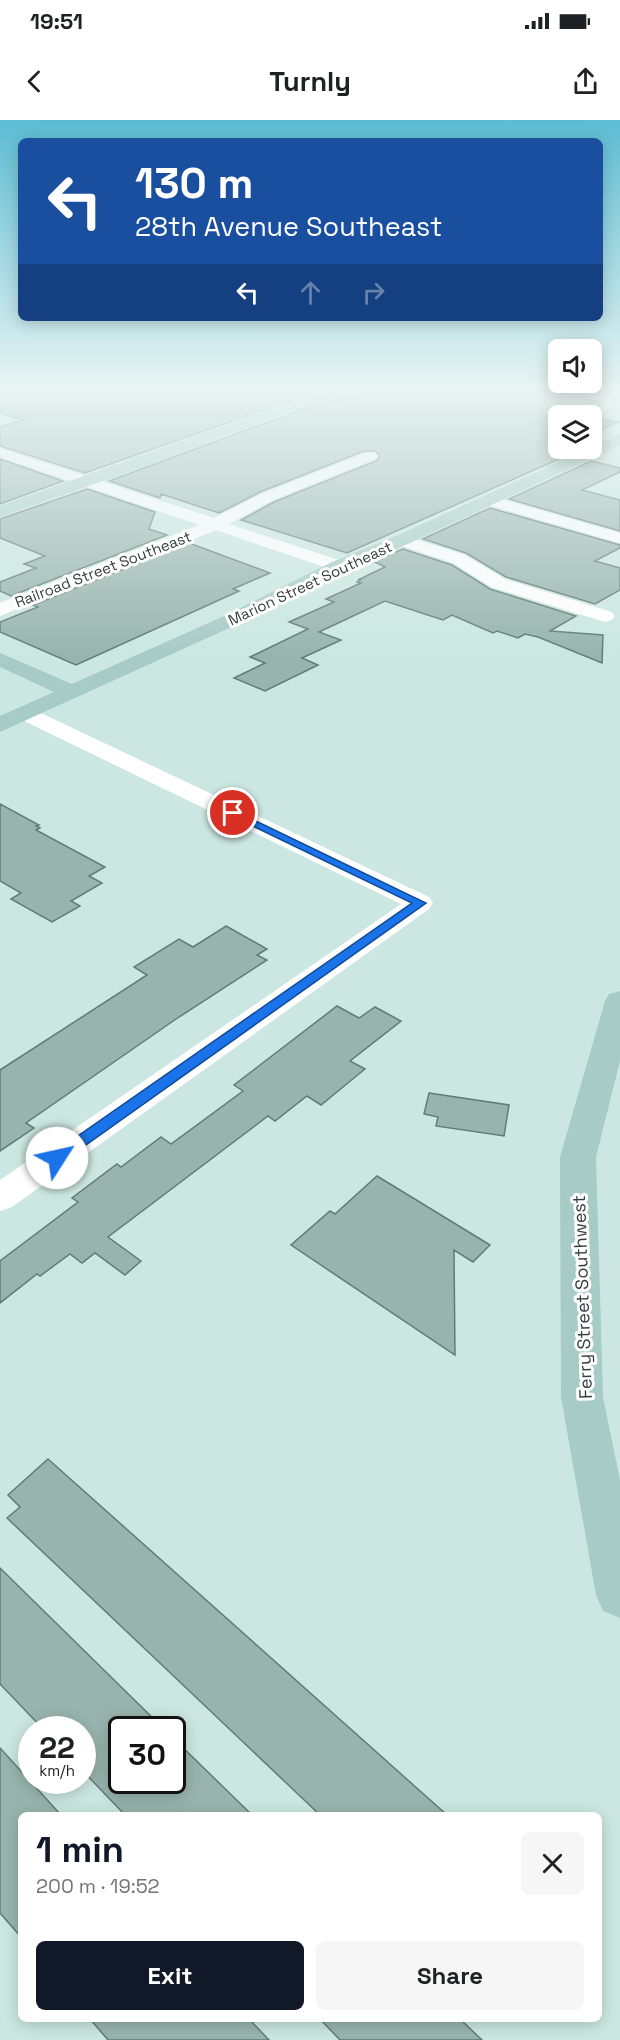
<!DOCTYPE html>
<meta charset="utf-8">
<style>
:root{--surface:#fff;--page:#f6f6f6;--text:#202124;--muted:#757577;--accent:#111827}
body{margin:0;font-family:"Space Grotesk",sans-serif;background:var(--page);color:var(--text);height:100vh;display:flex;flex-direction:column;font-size:22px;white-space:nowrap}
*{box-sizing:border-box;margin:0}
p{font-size:20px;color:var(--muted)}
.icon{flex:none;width:33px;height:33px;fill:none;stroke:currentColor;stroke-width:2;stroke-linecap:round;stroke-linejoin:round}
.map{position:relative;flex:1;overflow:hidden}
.side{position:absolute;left:18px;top:1692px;width:584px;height:210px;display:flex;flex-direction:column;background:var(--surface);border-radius:9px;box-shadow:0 3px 15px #0003}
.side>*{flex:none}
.top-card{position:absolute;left:18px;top:18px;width:585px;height:183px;border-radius:9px;box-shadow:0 3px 15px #0003;background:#1a4fa0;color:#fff;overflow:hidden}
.fabs{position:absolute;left:548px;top:219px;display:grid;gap:12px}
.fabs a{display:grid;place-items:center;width:54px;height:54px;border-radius:9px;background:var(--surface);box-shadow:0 3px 15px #0003;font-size:30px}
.speed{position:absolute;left:18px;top:1596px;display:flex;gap:12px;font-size:30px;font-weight:700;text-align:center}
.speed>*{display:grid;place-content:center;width:78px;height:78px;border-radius:50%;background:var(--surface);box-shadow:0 3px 15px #0003;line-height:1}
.speed small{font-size:15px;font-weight:400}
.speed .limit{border:3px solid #111;border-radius:9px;background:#fff;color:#111}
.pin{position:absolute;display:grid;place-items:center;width:51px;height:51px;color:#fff;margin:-26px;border:3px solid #fff;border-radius:50%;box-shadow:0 2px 6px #0007}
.me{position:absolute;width:66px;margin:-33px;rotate:55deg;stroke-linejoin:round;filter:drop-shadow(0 0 4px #0008)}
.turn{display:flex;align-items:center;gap:21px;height:126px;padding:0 18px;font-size:27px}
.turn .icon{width:78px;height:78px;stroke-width:2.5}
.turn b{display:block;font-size:42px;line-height:51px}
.lanes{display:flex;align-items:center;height:57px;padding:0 18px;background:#0003;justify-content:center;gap:30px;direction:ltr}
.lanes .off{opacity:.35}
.round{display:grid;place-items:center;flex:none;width:63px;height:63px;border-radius:9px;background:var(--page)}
.overview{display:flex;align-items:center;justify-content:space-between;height:102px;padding:0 18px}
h1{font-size:36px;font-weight:700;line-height:45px;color:var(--accent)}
.button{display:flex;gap:12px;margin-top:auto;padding:12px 18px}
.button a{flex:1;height:69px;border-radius:9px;background:var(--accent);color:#fff;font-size:24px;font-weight:700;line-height:69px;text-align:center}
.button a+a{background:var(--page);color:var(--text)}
.status{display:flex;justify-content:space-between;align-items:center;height:42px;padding:0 30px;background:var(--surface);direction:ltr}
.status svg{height:16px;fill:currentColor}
header{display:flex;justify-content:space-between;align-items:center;height:78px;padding:0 18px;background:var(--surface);font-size:27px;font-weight:700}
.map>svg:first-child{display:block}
</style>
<div class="status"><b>19:51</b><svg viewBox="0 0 49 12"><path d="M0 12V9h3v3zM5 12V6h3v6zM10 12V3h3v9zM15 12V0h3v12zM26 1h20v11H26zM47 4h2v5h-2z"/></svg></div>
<header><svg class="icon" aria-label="back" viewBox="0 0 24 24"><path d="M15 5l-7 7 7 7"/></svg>Turnly<svg class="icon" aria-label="share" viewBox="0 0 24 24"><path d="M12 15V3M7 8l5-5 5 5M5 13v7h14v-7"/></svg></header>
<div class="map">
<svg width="620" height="1920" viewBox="0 0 620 1920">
<rect width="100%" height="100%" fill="#cce7e1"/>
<path fill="#99b4ae" stroke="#627b76" stroke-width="1.5" d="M 0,267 L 307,267 L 311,273 L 85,353 L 0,326 L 0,307 L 23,300 L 0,293 Z
M 411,267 L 536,267 L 604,283 L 577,294 L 586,296 L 558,296 L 560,328 L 552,332 L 568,335 L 347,433 L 241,400 L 274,382 L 376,341 L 380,336 L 375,331 L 364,331 L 260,372 L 219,393 L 161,374 L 160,378 L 109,361 L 314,285 Z
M 591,297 L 618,302 L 591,315 Z
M 0,339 L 63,361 L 0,384 Z
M 591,341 L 620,348 L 620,352 L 582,370 L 620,380 L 620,411 L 509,379 Z
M 87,369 L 155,392 L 149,409 L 167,415 L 11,476 L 0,471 L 0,462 L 36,448 L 24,444 L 45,436 L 0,418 L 0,399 Z
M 490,388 L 620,425 L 620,428 L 595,441 L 620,448 L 620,470 L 595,484 L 506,457 L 466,433 L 423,419 Z
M 189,423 L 270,453 L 233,469 L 239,471 L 76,545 L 0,512 L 0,502 L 38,487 L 33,485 Z
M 403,429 L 452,445 L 490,469 L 576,496 L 550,511 L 603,515 L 602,543 L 538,517 L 525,514 L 518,518 L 497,511 L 493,513 L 452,495 L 443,500 L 385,481 L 319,512 L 341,520 L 302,538 L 318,545 L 265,571 L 234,558 L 265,543 L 250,537 L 308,509 L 289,502 L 334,482 L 326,479 L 361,463 L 357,462 L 360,460 L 358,460 L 385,447 L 373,441 Z
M 0,684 L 39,705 L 36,706 L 40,708 L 36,710 L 105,747 L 89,756 L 102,763 L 71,781 L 80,786 L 52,802 L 11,779 L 21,773 L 0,761 Z
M 226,806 L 267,829 L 257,835 L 267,840 L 179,897 L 26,1003 L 34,1008 L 0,1031 L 0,950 L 147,855 L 134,847 L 179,819 L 193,827 Z
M 337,886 L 359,898 L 375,887 L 401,901 L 350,941 L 365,949 L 321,985 L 307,976 L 275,1001 L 268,996 L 108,1117 L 141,1141 L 125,1155 L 95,1133 L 82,1143 L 70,1134 L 40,1156 L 37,1154 L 0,1183 L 0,1141 L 78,1082 L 72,1078 L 117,1044 L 121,1047 L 161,1017 L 171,1024 L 243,971 L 234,965 Z
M 429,973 L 509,985 L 504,1016 L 436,1006 L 438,997 L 424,994 Z
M 377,1056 L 490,1125 L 473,1142 L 454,1130 L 455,1235 L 291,1125 L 330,1091 L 335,1094 Z
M 48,1339 L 447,1695 L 320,1695 L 7,1398 L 20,1387 L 8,1375 Z
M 0,1448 L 165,1610 L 122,1610 L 122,1660 L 172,1660 L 172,1617 L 252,1695 L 125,1695 L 82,1650 L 82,1610 L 44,1610 L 0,1564 Z
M 0,1628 L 61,1695 L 21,1695 L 21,1817 L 0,1793 Z
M 90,1899 L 249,1899 L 269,1920 L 108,1920 Z
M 320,1899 L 460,1899 L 482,1920 L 340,1920 Z"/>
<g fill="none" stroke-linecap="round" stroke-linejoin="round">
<path fill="#fff" fill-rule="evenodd" d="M 0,328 L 214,398 L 261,374 L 365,333 L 375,333 L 378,336 L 375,339 L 273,380 L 229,404 L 345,442 L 348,446 L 345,450 L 333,450 L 216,410 L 0,496 L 0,483 L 199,405 L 0,337 Z
M 487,375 L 620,413 L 620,423 L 481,383 L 479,380 L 481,377 Z
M 402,415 L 465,435 L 505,459 L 612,492 L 615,496 L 612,500 L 605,502 L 491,467 L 453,443 L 396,424 L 393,420 L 396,416 Z
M 26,586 L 429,777 L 433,783 L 429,789 L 12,1087 L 0,1091 L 0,1060 L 401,784 L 18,598 L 15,593 L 18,588 Z"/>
<path fill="#a7cbc6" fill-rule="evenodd" d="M 353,267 L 380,267 L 373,271 L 313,283 L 154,343 L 0,397 L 0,386 L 304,277 Z
M 620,314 L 620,325 L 408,424 L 346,450 L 238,504 L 0,612 L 0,596 L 54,572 L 0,547 L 0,533 L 72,564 L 224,496 L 332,442 L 396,416 Z
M 620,871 L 620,941 L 596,1037 L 603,1277 L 620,1360 L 620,1498 L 603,1491 L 596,1475 L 561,1277 L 560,1045 L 560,1037 L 605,881 L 609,874 Z"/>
</g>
<linearGradient id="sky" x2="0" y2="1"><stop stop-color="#5cbcd3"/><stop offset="0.5" stop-color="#e8f4f2"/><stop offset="1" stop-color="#e8f4f2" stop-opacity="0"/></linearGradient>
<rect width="620" height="536" fill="url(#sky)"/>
<path fill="#1a73e8" stroke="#114b97" stroke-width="1.5" d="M 233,690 L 426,783 L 62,1042 L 52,1042 L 50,1038 L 52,1034 L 412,783 L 230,695 L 228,693 Z"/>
<g text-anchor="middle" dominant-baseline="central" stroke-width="6" stroke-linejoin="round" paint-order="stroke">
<g font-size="15" fill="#343f3d" stroke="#fff">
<text transform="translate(103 449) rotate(-21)">Railroad Street Southeast</text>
<text transform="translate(310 463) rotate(-25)">Marion Street Southeast</text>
</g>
<g font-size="18" fill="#343f3d" stroke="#fff">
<text transform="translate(582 1177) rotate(-92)">Ferry Street Southwest</text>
</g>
</g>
</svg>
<div class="fabs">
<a><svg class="icon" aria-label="sound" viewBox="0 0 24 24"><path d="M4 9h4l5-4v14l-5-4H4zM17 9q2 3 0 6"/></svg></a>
<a><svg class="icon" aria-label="layers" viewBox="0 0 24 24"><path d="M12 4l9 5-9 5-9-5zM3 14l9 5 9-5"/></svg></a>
</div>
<div class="speed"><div>22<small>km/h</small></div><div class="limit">30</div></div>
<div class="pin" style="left:233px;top:693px;background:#d93025"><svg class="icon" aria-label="arrive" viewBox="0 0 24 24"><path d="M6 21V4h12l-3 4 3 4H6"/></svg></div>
<svg class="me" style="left:57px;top:1038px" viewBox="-20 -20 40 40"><circle r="19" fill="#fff"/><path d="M0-13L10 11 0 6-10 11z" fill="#1a73e8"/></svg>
<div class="top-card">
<div class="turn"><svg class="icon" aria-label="left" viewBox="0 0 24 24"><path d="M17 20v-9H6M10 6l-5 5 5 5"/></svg><div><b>130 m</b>28th Avenue Southeast</div></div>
<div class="lanes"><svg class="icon" aria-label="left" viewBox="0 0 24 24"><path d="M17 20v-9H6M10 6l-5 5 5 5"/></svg><svg class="icon off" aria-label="ahead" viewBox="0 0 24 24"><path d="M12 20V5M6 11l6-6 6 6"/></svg><svg class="icon off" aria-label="right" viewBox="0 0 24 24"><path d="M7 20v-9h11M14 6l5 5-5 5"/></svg></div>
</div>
<section class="side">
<div class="overview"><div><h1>1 min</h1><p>200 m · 19:52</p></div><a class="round"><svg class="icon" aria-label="close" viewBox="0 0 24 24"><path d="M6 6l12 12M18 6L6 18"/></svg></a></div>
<div class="button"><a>Exit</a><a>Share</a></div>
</section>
</div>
